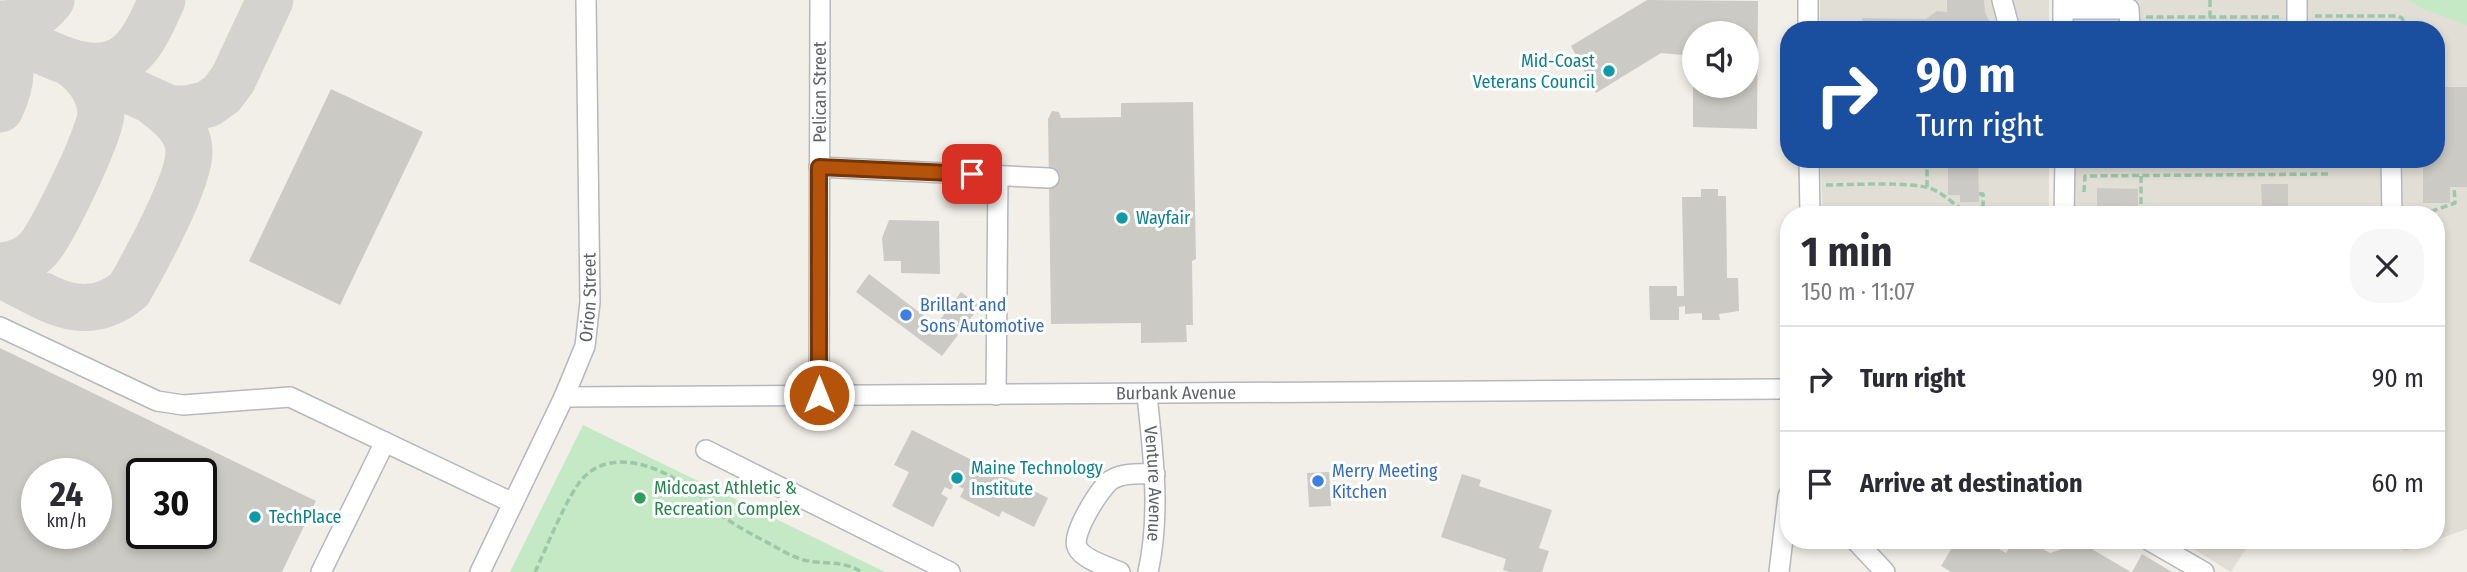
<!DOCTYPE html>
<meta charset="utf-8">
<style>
:root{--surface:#fff;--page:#f7f7f7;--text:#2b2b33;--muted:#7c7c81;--line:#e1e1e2}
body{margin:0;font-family:"Fira Sans Condensed",sans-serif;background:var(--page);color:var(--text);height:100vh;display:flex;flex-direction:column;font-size:26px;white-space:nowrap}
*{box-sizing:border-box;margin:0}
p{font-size:23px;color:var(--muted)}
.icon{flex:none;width:38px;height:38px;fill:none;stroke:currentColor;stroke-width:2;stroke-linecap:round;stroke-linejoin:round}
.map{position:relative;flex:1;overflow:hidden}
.panel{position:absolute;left:1780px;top:206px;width:665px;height:343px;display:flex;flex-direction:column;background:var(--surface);border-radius:28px;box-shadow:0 4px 10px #0003}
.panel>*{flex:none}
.banner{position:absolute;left:1780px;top:21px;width:665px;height:147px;border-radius:28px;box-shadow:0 4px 10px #0003;background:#1a4fa0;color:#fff;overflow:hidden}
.buttons{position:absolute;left:1682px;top:21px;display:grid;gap:14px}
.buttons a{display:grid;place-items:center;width:77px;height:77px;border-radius:50%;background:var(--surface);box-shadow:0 4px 10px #0003;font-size:35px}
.speed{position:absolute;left:21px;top:458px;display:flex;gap:14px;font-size:35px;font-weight:700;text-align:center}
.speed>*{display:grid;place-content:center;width:91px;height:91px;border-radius:50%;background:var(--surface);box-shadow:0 4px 10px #0003;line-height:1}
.speed small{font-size:18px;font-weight:400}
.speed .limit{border:4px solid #111;border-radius:10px;background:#fff;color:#111}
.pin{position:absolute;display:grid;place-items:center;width:60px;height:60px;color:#fff;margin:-30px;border-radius:14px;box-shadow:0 4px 10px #0006}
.me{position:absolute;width:77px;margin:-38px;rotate:0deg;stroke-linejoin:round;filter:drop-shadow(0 0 5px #0008)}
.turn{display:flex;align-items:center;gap:24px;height:147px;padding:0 21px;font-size:32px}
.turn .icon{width:91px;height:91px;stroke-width:2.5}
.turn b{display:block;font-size:49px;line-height:60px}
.round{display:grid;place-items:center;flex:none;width:74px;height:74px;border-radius:28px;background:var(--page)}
.overview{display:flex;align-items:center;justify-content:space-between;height:119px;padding:0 21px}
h1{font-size:42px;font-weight:700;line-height:52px}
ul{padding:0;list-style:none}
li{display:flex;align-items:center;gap:21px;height:105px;padding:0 21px;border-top:2px solid var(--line)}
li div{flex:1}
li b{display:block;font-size:26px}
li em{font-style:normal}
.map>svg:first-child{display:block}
</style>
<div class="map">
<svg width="2467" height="572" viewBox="0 0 2467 572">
<rect width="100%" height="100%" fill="#f1efe8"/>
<path fill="#e1ded6" d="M 1820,0 L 2049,0 L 2049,30 L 1820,30 Z
M 2073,0 L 2467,0 L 2467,529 L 2436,540 L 2436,215 L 2074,215 L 2074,159 L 2436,159 L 2436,30 L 2074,30 Z
M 1821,159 L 2049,159 L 2049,215 L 1822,215 Z
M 2180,541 L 2251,541 L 2231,572 Z
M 2390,541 L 2433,541 L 2405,551 Z"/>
<path fill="#c5e8c5" d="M 2408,0 L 2467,0 L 2467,25 L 2423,9 Z
M 583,425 L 885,572 L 510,572 Z"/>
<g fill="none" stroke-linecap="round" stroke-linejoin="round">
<path stroke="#d4d3d0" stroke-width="47" d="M 0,24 C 21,24 38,17 51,0
M 0,29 C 41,49 102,93 139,44 C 149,31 155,15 162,0
M 0,37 C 15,62 12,83 0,109
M 72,64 L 170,109 L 188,109 L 208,104 L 222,94 L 233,79 L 270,0
M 0,266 C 14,265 28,260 38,249 C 52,234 101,133 101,113 C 100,93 88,76 72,64
M 0,274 C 46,296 83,328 129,290 C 145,262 189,182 189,152 C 189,131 173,117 157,105"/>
</g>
<path fill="#cccac5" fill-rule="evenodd" d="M 1647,0 L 1758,1 L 1757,129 L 1693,127 L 1693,86 L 1746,86 L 1746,33 L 1694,33 L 1694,56 L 1661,53 L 1596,93 L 1571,46 Z
M 1947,0 L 1984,0 L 1985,13 L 1994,30 L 1862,30 L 1862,18 L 1926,19 L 1937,11 L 1947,12 Z
M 2436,87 L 2467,87 L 2467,187 L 2450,187 L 2450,203 L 2423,203 L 2423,159 L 2436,159 Z
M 331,89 L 423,132 L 340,305 L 249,261 Z
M 1193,102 L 1196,259 L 1192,261 L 1193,325 L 1186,325 L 1187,342 L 1141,343 L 1141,323 L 1051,324 L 1048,119 L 1052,111 L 1059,112 L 1061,118 L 1121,117 L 1121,103 Z
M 1948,159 L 1978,159 L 1979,202 L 1960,202 L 1960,195 L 1948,195 Z
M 2261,184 L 2288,184 L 2288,207 L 2335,207 L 2335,215 L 2167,215 L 2167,207 L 2262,207 Z
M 2097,188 L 2138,189 L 2138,209 L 2097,209 Z
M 1701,189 L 1718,189 L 1718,196 L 1726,196 L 1727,278 L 1738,278 L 1739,311 L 1719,314 L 1720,320 L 1702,320 L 1702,313 L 1685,314 L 1685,306 L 1679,307 L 1679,320 L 1650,320 L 1649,286 L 1677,286 L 1677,296 L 1684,296 L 1682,197 L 1701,197 Z
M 889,220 L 939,221 L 940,274 L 901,273 L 901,261 L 884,261 L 882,238 Z
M 869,274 L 936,325 L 961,292 L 980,306 L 942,356 L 856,292 Z
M 0,348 L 316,501 L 282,572 L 0,572 ZM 37,474 L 96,474 L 96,534 L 37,534 ZM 142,474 L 201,474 L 201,534 L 142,534 Z
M 912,430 L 1048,498 L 1034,527 L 1002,511 L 999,517 L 960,497 L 964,489 L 954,484 L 951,490 L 945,487 L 941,494 L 948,498 L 933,527 L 892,506 L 909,472 L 894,465 Z
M 1329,472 L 1331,506 L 1309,507 L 1307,473 Z
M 1462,474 L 1481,480 L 1479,486 L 1552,510 L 1539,548 L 1549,551 L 1542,572 L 1509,572 L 1503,570 L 1506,559 L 1441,537 Z
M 1956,541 L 1985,541 L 2006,553 L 2014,541 L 2029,541 L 2050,553 L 2088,541 L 2090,548 L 2131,572 L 1951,572 L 1941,566 Z
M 2142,554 L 2172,572 L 2132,572 Z"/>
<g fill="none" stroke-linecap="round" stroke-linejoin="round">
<defs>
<g id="minor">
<path d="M 1808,0 L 1808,30"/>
<path d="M 2002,0 L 2010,30"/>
<path d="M 2063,0 L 2063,30"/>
<path d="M 2063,9 L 2129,9 L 2130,30"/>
<path d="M 2297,30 L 2297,0"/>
<path d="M 1809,159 L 1810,215"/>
<path d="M 2391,159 L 2392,215"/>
<path d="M 819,167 L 1049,178"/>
<path d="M 2064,215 L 2065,159"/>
<path d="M 0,327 L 157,401 L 183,405 L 290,397 L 513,503"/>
<path id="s1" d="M 819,395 L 820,0"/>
<path d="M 996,395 L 998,175"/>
<path id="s2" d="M 1147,395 C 1153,453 1161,514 1148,572"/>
<path id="s3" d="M 564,397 L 1788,389"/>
<path d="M 706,450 L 950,572"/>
<path d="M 1856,541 L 1885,572"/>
<path d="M 2150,541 L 2204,572"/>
<path d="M 321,572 L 385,442"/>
<path id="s4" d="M 480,572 L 564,397 L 585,346 L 590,302 L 586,0"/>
<path d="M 1120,572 C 1107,566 1083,560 1077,547 C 1071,534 1100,488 1111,480 C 1124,472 1141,474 1155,474"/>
<path d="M 1779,572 L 1788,496"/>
</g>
</defs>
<use href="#minor" stroke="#b5b8bc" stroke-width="22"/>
<path stroke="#9cc7a9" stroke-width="3.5" stroke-dasharray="7 3.5" stroke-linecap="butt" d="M 2210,0 L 2210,30
M 2315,16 L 2398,16 L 2402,18 L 2406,30
M 2146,17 L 2282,17
M 1859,30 L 1859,29
M 2141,176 L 2141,215
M 1826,185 C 1849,185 1913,181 1932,189 C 1947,195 1958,210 1974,215
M 1927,187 L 1927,159
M 2084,192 L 2085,176 L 2331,174
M 1979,194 L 1983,194 L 1983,215
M 2421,215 L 2455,203 L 2454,187
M 535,572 C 546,549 568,493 584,477 C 616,445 668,471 697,493 C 705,500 712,508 721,515 C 736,526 755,536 772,545 C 786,553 800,561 816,562 C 836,564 844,562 862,572"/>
<use href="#minor" stroke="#fff" stroke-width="19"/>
</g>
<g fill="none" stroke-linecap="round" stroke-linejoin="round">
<defs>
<path id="route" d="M 819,395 L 819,167 L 972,174"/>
</defs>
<use href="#route" stroke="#753606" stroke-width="18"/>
<use href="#route" stroke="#b45309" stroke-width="12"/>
</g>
<g fill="#0f9aa8" stroke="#fff" stroke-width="2.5">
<circle cx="1609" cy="71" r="7"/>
<circle cx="1122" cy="218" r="7"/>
<circle cx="957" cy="478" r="7"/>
<circle cx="255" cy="517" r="7"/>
</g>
<g fill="#3f7fe0" stroke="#fff" stroke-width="2.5">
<circle cx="906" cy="315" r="7"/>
<circle cx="1318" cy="481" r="7"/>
</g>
<circle fill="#2e9e5b" stroke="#fff" stroke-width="2.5" cx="640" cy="498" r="7"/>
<g text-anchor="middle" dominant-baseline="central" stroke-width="6" stroke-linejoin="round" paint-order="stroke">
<g font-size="18" fill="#0d838f" stroke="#fff" text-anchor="start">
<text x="1595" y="61" text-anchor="end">Mid-Coast<tspan x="1595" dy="21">Veterans Council</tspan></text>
<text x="1136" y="218">Wayfair</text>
<text x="971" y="468">Maine Technology<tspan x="971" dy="21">Institute</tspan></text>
<text x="269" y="517">TechPlace</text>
</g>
<g font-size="18" fill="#5f6368" stroke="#fff">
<text stroke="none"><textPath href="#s1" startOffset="303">Pelican Street</textPath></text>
<text stroke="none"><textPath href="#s4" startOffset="298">Orion Street</textPath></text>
<text stroke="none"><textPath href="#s3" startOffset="612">Burbank Avenue</textPath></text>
<text stroke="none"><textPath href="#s2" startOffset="89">Venture Avenue</textPath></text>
</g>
<g font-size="18" fill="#366cbe" stroke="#fff" text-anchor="start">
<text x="920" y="305">Brillant and<tspan x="920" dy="21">Sons Automotive</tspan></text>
<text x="1332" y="471">Merry Meeting<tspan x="1332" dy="21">Kitchen</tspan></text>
</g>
<g font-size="18" fill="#27864d" stroke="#fff" text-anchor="start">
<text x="654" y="488">Midcoast Athletic &amp;<tspan x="654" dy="21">Recreation Complex</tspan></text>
</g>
</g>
</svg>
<div class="buttons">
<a><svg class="icon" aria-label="sound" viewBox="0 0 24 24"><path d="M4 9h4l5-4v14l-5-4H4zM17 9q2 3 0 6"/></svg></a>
</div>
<div class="speed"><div>24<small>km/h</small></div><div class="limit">30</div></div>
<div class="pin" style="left:972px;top:174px;background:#d93025"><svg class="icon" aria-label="arrive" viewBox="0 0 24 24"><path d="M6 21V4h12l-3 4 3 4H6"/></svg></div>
<svg class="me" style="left:819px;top:395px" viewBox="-20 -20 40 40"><circle r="17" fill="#b45309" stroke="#fff" stroke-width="3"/><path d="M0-11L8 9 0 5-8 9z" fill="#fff"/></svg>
<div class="banner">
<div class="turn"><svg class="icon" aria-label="right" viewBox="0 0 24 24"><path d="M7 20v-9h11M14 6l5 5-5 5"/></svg><div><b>90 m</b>Turn right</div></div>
</div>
<section class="panel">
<div class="overview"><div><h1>1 min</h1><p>150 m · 11:07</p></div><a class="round"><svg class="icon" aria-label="close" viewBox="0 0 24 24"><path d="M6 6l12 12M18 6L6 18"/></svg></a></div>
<ul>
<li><svg class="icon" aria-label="right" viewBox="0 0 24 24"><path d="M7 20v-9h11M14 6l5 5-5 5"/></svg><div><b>Turn right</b></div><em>90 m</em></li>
<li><svg class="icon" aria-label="arrive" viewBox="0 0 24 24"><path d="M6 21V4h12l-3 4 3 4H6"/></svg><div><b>Arrive at destination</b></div><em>60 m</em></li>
</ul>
</section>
</div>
